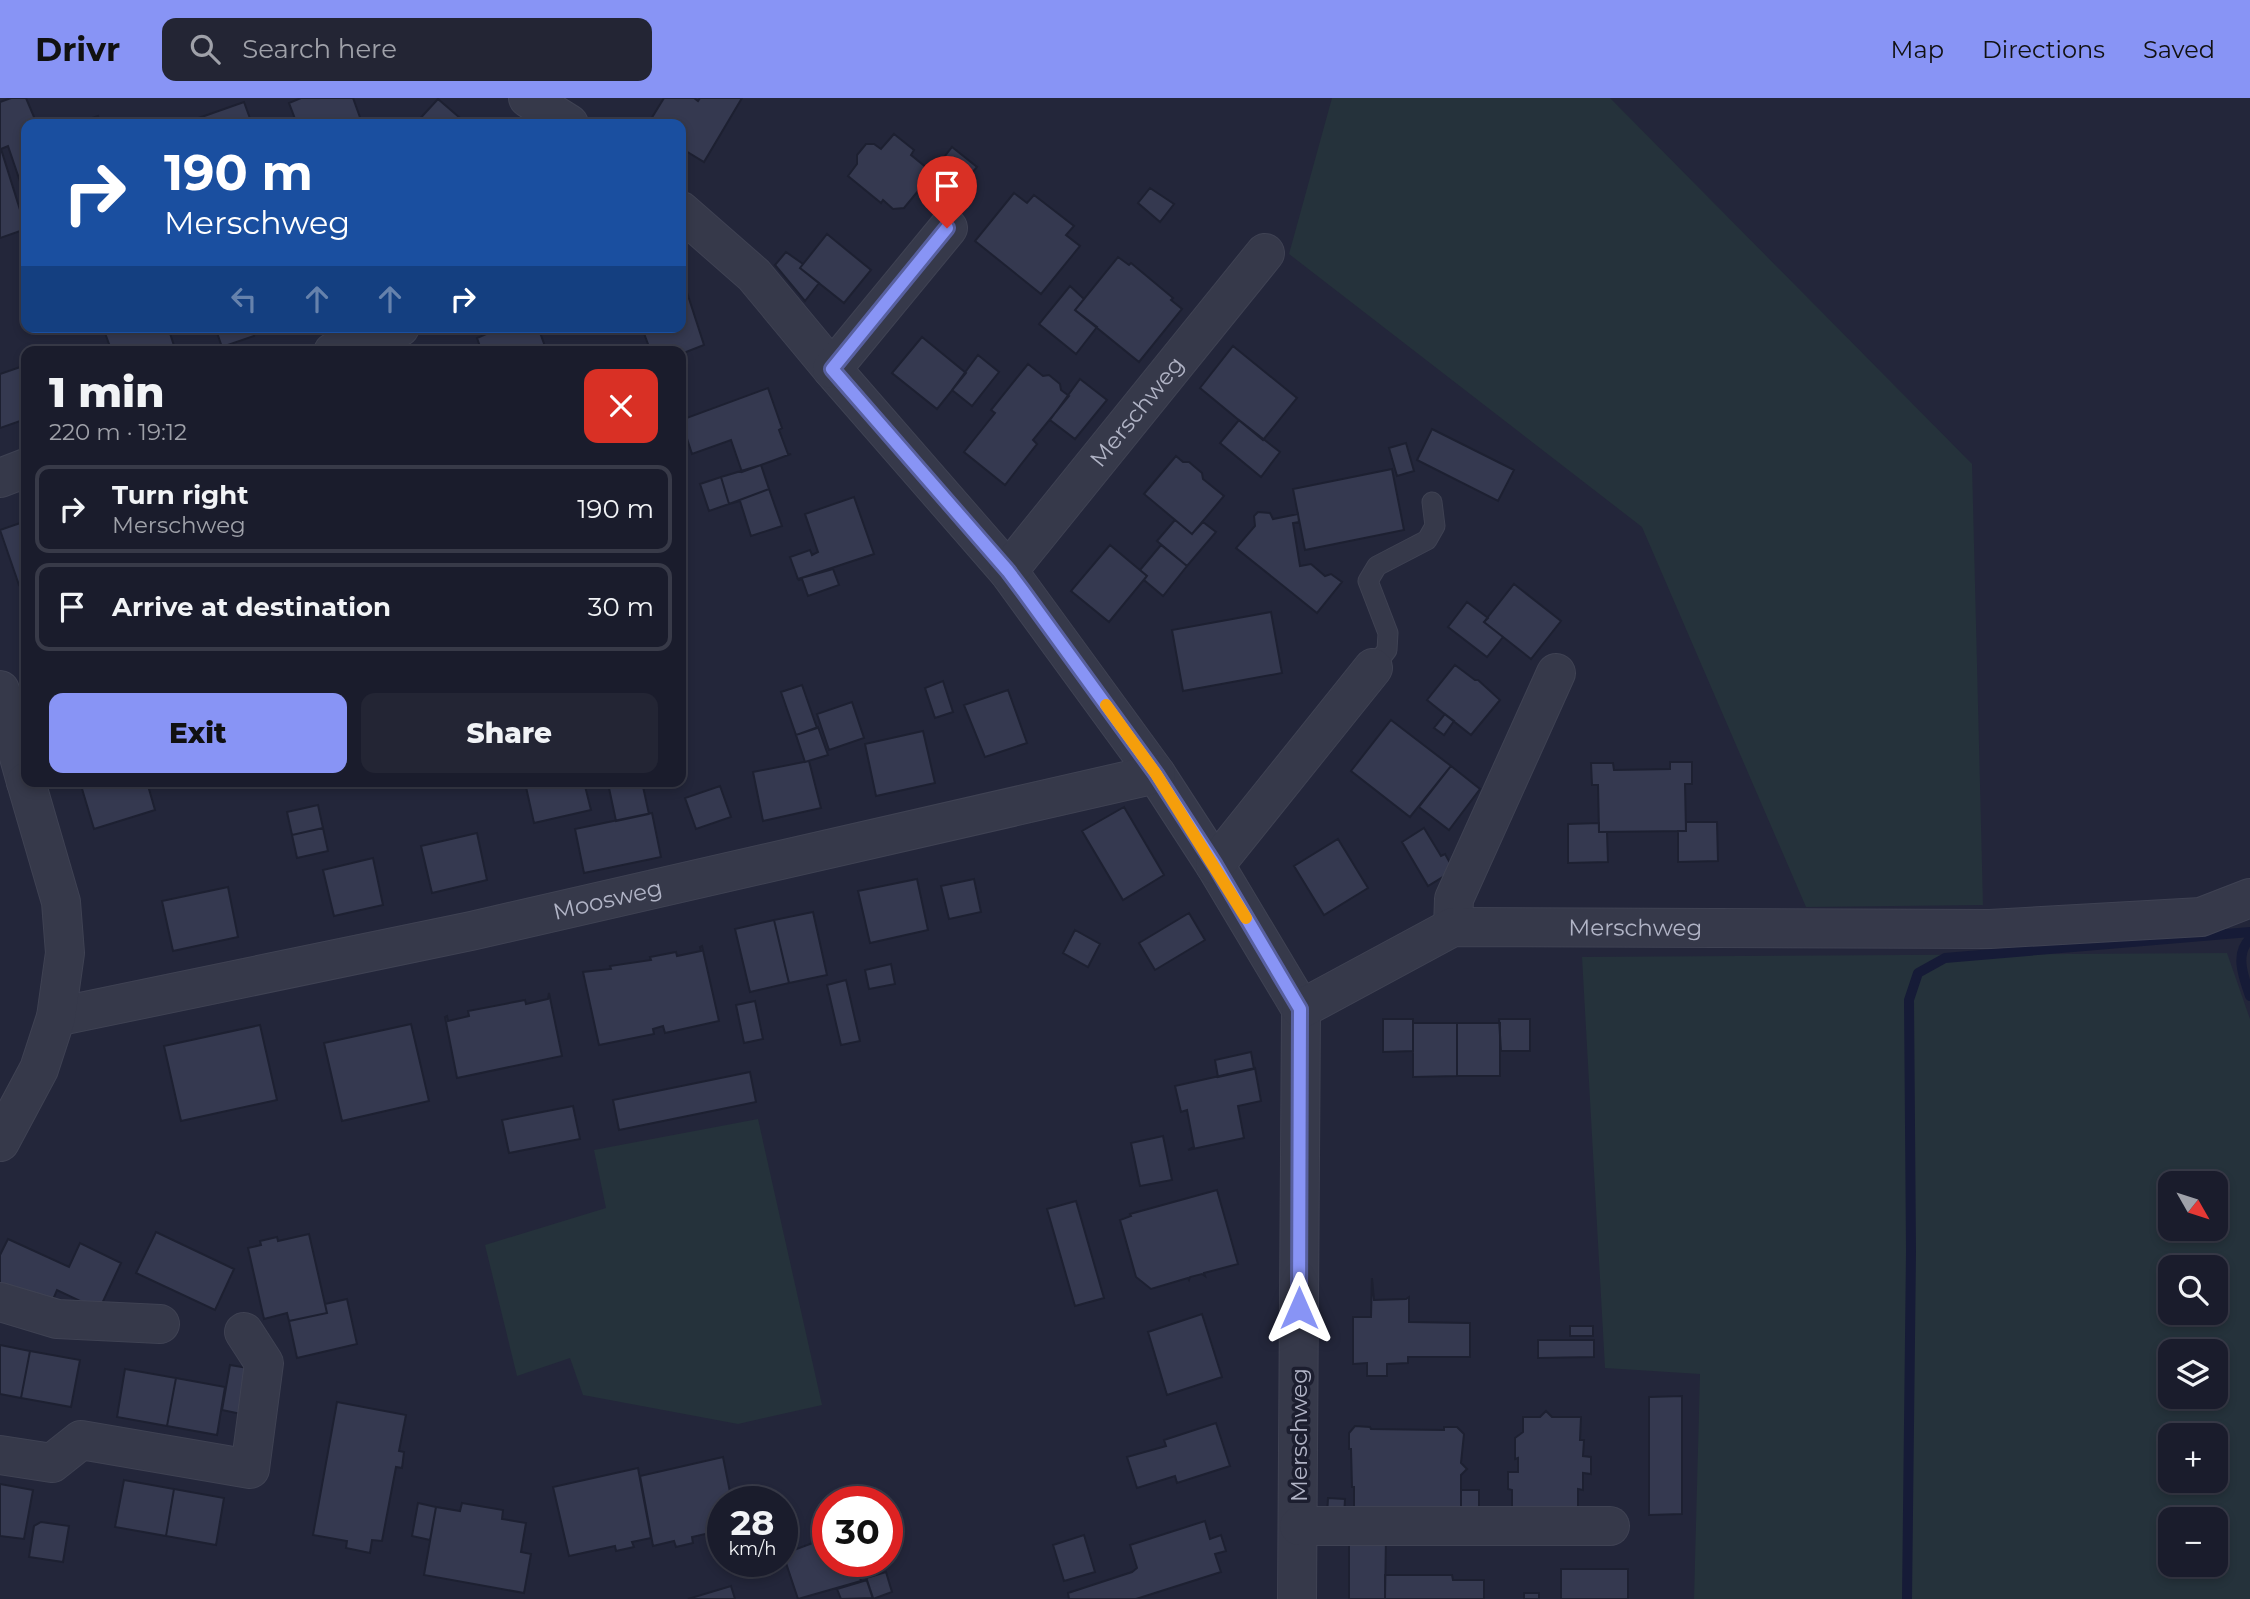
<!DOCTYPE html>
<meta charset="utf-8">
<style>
:root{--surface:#1a1c2c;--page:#232534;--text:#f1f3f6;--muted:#9fa1a9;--line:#383a48;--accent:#8894f5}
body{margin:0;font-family:Montserrat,sans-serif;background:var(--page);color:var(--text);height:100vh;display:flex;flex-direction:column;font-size:26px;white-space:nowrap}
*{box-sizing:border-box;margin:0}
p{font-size:23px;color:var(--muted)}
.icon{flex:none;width:38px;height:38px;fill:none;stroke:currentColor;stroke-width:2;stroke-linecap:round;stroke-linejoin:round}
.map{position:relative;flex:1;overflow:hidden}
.details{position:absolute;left:21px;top:248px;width:665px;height:441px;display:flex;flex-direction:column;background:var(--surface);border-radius:14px;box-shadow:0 4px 10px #0003,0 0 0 2px var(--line)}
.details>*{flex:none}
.hud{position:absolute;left:21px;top:21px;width:665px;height:214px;border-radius:14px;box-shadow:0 4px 10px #0003,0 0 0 2px var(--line);background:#1a4fa0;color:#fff;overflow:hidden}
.needle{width:46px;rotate:129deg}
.controls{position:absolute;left:2158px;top:1073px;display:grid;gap:14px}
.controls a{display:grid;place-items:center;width:70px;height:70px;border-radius:14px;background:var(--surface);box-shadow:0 4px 10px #0003,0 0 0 2px var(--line);font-size:35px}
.speed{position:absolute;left:707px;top:1388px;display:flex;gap:14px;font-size:35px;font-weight:700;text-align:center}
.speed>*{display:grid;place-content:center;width:91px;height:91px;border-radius:50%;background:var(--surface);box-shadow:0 4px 10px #0003,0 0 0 2px var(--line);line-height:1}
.speed small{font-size:18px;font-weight:400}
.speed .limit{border:10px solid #d22;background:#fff;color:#111}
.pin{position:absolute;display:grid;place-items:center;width:60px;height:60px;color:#fff;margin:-72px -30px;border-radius:50% 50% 50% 0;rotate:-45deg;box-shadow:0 0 7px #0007}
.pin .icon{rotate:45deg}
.me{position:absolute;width:77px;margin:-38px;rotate:0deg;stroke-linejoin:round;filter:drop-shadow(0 0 5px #0008)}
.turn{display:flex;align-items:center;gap:24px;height:147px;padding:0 28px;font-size:32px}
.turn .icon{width:91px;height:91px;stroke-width:2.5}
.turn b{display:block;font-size:49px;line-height:60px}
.lanes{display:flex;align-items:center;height:66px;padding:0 28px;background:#0003;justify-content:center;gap:35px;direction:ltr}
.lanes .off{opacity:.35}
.round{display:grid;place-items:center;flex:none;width:74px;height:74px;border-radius:14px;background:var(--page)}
.overview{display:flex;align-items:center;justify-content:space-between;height:119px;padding:0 28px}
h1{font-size:42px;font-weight:800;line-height:52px}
.button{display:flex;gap:14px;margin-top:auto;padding:14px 28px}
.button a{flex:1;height:80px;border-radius:14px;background:var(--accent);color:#111;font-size:28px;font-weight:800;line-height:80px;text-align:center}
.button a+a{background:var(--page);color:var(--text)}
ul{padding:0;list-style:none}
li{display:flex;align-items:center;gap:21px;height:88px;margin:0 14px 10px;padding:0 14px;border:4px solid var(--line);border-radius:14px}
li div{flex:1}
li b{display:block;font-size:26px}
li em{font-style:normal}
header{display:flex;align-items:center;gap:42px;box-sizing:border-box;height:98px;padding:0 35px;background:var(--accent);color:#111}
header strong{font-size:33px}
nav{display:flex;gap:38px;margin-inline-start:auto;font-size:24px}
.search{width:490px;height:63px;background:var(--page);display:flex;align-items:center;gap:18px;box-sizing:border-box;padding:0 24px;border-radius:14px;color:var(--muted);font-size:26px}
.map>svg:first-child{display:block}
</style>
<header>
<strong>Drivr</strong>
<div class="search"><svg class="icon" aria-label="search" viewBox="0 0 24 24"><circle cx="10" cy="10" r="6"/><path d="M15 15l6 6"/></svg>Search here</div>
<nav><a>Map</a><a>Directions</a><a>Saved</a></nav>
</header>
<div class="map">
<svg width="2250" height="1501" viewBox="0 0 2250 1501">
<rect width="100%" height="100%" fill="#23263a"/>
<path fill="#25323b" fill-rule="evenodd" d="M 1332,0 L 1610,0 L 1972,366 L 1983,807 L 1806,809 L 1642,429 L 1289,156 Z
M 2227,855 L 2250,921 L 2250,1501 L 1694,1501 L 1700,1276 L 1605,1270 L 1582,859 ZM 2170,1085 L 2216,1085 L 2216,1130 L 2170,1130 ZM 2170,1169 L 2216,1169 L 2216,1214 L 2170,1214 ZM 2170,1253 L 2216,1253 L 2216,1298 L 2170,1298 ZM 2170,1337 L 2216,1337 L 2216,1382 L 2170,1382 ZM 2170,1421 L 2216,1421 L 2216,1466 L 2170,1466 Z
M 758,1021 L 822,1307 L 738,1326 L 583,1297 L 570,1260 L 517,1278 L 485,1147 L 606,1110 L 594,1052 Z"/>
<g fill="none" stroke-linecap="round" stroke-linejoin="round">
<path stroke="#161b37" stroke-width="10" d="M 2250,841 C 2234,856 2244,880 2250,898
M 1907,1501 L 1911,1153 L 1909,902 L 1918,875 L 1945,860 L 2250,834"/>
</g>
<path fill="#353950" stroke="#1d2031" stroke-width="2" d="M 11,0 L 26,0 L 37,26 L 26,26 L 26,101 L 8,48 L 1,51 L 26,131 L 0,140 L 0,4 Z
M 301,0 L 353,0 L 362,25 L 297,26 L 289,5 Z
M 664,0 L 694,0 L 698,3 L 700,0 L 742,0 L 704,64 L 681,50 L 681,26 L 648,26 Z
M 438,1 L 467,26 L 415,26 Z
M 244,4 L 252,26 L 194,26 L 193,22 Z
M 98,18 L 100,26 L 74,26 Z
M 894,36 L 914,52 L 911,57 L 933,75 L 904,110 L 893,111 L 883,102 L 881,105 L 848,78 L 857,66 L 857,57 L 866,46 L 874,46 L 881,51 Z
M 952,49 L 977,69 L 944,108 L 921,89 Z
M 1150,90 L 1174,106 L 1160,124 L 1138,105 Z
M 1014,95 L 1027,105 L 1034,97 L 1074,128 L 1066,137 L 1080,148 L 1041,196 L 975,143 Z
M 827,136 L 871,172 L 844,205 L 800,170 Z
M 786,154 L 803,166 L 800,170 L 819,185 L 805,203 L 775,167 Z
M 1118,159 L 1129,167 L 1131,165 L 1173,200 L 1171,202 L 1182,211 L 1139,264 L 1075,212 Z
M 681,176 L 704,247 L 681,256 L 681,254 L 651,254 L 642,230 L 639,229 L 681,229 Z
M 1070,188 L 1084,201 L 1075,212 L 1097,229 L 1076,256 L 1039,226 Z
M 124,229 L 168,229 L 176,254 L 112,254 L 105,235 Z
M 215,229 L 251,229 L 254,238 L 222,249 Z
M 502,229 L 538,229 L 547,254 L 482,254 L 477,240 Z
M 922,239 L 966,275 L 937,311 L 892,275 Z
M 1233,248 L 1297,300 L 1263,342 L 1200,290 Z
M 978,257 L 999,274 L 972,308 L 952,292 Z
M 1028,266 L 1043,278 L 1049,277 L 1060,286 L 1061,292 L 1069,298 L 1033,342 L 1037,346 L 1005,387 L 964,354 L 995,315 L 991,312 Z
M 26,267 L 26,321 L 0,330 L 0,276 Z
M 1080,281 L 1107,302 L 1075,341 L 1050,322 Z
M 768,290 L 782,330 L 779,332 L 788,356 L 791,356 L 742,374 L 731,342 L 692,356 L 681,322 Z
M 1239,322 L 1280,354 L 1261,379 L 1220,345 Z
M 1432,331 L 1514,372 L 1498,403 L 1417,362 Z
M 1406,345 L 1414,373 L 1397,378 L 1389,350 Z
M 1176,358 L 1183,364 L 1189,364 L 1202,375 L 1203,381 L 1224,398 L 1192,436 L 1144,396 Z
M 761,367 L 769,391 L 729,406 L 721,379 Z
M 1392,371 L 1404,432 L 1305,452 L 1293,391 Z
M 721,379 L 729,406 L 709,413 L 700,386 Z
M 769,391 L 782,428 L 751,438 L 740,403 L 729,406 Z
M 854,399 L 874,456 L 798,481 L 790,459 L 810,452 L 812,457 L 818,454 L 805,416 Z
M 1258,414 L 1270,415 L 1273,421 L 1298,416 L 1299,424 L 1293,425 L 1300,468 L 1311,466 L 1325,478 L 1331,476 L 1342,484 L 1317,515 L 1236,450 L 1255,428 L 1254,418 Z
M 1175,422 L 1192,436 L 1203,424 L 1216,434 L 1187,468 L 1157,443 Z
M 26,423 L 26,485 L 19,487 L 0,432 Z
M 1110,447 L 1147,478 L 1109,524 L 1071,493 Z
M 1161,447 L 1187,468 L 1163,498 L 1144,482 L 1147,478 L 1140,472 Z
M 833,471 L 839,487 L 808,498 L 802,481 L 799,482 L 798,481 Z
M 1514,486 L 1561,523 L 1531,561 L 1484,524 Z
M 1467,504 L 1488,520 L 1484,524 L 1503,539 L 1487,559 L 1448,529 Z
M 1271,514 L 1282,575 L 1183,593 L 1172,532 Z
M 1455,567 L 1475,582 L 1478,582 L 1500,602 L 1471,637 L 1427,602 Z
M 943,583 L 953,614 L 935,620 L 925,590 Z
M 802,587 L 817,630 L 796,637 L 781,594 Z
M 1008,592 L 1027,645 L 985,659 L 964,607 Z
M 852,604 L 864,640 L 829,652 L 817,616 Z
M 1445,616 L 1454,623 L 1444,637 L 1434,630 Z
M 1391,622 L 1451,668 L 1410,719 L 1351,673 Z
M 818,629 L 828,657 L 805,664 L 796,637 Z
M 923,633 L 935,685 L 876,698 L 865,646 Z
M 809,663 L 821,710 L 763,723 L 753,674 Z
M 1670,664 L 1692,664 L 1692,686 L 1685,686 L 1686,733 L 1599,734 L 1598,687 L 1592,687 L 1591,665 L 1613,665 L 1614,672 L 1670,671 Z
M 1451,668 L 1480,691 L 1449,732 L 1419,709 Z
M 80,684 L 147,684 L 155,712 L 94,731 Z
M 544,684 L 584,684 L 591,712 L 534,725 L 526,689 Z
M 642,684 L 649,716 L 616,723 L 609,690 Z
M 720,688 L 731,719 L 696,731 L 685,700 Z
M 318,707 L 323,730 L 292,737 L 287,714 Z
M 1124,709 L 1164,777 L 1123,802 L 1082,733 Z
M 652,715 L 661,759 L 584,775 L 575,731 Z
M 1686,724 L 1717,724 L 1718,763 L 1678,764 L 1678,733 L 1686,733 Z
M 1599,725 L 1599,734 L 1607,734 L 1608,764 L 1568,765 L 1568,726 Z
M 323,730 L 328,753 L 297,760 L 292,737 Z
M 1424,730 L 1441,758 L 1445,756 L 1454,772 L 1428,788 L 1402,744 Z
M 477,735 L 487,782 L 432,795 L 421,748 Z
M 1338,741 L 1368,790 L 1324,817 L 1294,768 Z
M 373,760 L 383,807 L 334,818 L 323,772 Z
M 917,781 L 928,832 L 870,845 L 858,793 Z
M 974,781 L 981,814 L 949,821 L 941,788 Z
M 228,789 L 238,839 L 173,853 L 162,803 Z
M 813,814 L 827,877 L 789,885 L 774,822 Z
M 1189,815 L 1205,842 L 1155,872 L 1139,845 Z
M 774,822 L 789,885 L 750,894 L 735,831 Z
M 1075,832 L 1100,846 L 1088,869 L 1063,855 Z
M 702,848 L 719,923 L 665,935 L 663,928 L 653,931 L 654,936 L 599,947 L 583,874 L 611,871 L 610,868 L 651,862 L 650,859 L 676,854 L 677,858 L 701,853 L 700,849 Z
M 891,866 L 895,886 L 869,891 L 865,872 Z
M 846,882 L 860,943 L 841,947 L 827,887 Z
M 549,895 L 562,958 L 457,980 L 445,919 L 447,918 L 448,923 L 469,918 L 468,913 L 525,902 L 526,906 L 548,901 Z
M 755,903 L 763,941 L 744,945 L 736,907 Z
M 1383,921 L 1413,921 L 1413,953 L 1383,954 Z
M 1499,921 L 1530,921 L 1530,953 L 1501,953 Z
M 1413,925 L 1457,925 L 1457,978 L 1413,979 Z
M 1457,925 L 1500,925 L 1500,978 L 1457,978 Z
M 411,926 L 429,1003 L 342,1023 L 324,945 Z
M 260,927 L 277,1002 L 181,1023 L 164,948 Z
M 1251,954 L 1254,971 L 1218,979 L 1215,962 Z
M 1255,970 L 1261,1003 L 1238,1008 L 1244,1040 L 1188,1052 L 1194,1049 L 1187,1012 L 1181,1014 L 1175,988 Z
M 750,974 L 756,1004 L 619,1032 L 613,1002 Z
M 573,1008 L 580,1041 L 509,1055 L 502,1022 Z
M 1163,1038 L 1172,1082 L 1140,1088 L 1131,1045 Z
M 1217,1092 L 1238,1166 L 1204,1175 L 1205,1178 L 1202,1176 L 1190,1179 L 1189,1182 L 1188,1180 L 1151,1191 L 1136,1179 L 1120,1122 L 1131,1118 L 1130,1116 Z
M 1076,1103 L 1104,1200 L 1075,1208 L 1047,1111 Z
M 156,1134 L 234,1171 L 215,1212 L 136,1175 Z
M 309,1136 L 327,1215 L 289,1223 L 287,1215 L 264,1221 L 248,1150 L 261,1147 L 260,1143 L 277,1139 L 278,1143 Z
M 8,1141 L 69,1169 L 80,1145 L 121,1165 L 99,1212 L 57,1192 L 49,1211 L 0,1188 L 0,1157 Z
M 1372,1180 L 1374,1202 L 1406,1201 L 1409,1199 L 1409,1224 L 1470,1225 L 1470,1259 L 1408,1259 L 1408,1265 L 1387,1266 L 1387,1278 L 1367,1278 L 1367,1265 L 1353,1266 L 1353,1219 L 1371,1219 Z
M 347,1201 L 357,1246 L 297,1260 L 289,1223 L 327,1215 L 325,1206 Z
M 1202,1216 L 1222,1279 L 1167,1297 L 1148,1234 Z
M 1570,1228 L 1593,1228 L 1593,1238 L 1570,1238 Z
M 1538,1242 L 1594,1242 L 1594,1259 L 1538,1260 Z
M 0,1247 L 30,1253 L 21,1300 L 0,1296 Z
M 30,1253 L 80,1262 L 71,1309 L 21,1300 Z
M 230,1267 L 254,1271 L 246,1317 L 222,1312 Z
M 125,1271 L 176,1280 L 167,1328 L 117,1319 Z
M 176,1280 L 225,1289 L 217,1337 L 167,1328 Z
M 1682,1298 L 1682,1416 L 1649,1417 L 1649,1299 Z
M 337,1304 L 406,1317 L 399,1353 L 404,1354 L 402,1370 L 396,1369 L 382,1443 L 372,1442 L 370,1455 L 346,1450 L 347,1443 L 313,1437 Z
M 1546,1313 L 1552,1319 L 1581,1319 L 1580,1342 L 1584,1342 L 1583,1358 L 1591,1359 L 1591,1376 L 1583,1375 L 1583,1392 L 1578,1391 L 1578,1413 L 1512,1413 L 1512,1392 L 1508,1391 L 1508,1374 L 1518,1374 L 1518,1360 L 1515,1361 L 1515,1340 L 1523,1334 L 1523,1319 L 1540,1319 Z
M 1216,1325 L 1230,1368 L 1177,1385 L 1175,1378 L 1137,1390 L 1127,1359 L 1166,1348 L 1164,1342 Z
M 1355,1328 L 1370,1329 L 1371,1331 L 1444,1332 L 1444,1329 L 1457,1329 L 1464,1336 L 1461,1365 L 1467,1371 L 1461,1377 L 1461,1410 L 1354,1410 L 1354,1389 L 1352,1389 L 1351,1351 L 1349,1351 L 1349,1335 Z
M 723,1359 L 732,1404 L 723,1404 L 723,1432 L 692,1439 L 693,1445 L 676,1449 L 674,1443 L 653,1448 L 640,1378 Z
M 638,1370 L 651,1440 L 632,1444 L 634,1449 L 616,1453 L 615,1448 L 569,1458 L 553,1389 Z
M 124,1382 L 174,1391 L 166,1438 L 115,1429 Z
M 0,1386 L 33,1392 L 24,1441 L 0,1438 Z
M 174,1391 L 224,1400 L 216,1447 L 166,1438 Z
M 1461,1392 L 1479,1392 L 1479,1419 L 1461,1419 Z
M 1328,1400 L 1345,1401 L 1344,1418 L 1327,1418 Z
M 418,1405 L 436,1409 L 430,1442 L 412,1438 Z
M 462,1405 L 503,1412 L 502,1421 L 526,1425 L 521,1454 L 531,1456 L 524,1495 L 424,1477 L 436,1409 L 460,1413 Z
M 1205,1423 L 1210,1441 L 1221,1437 L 1226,1453 L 1215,1456 L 1221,1474 L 1136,1501 L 1069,1501 L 1068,1495 L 1132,1474 L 1137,1470 L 1130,1447 Z
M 41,1424 L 69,1428 L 63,1464 L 29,1459 L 34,1428 Z
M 1084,1437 L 1095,1474 L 1064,1483 L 1053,1447 Z
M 1349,1438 L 1386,1439 L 1385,1501 L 1349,1501 Z
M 826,1440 L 828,1463 L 855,1463 L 861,1483 L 798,1501 L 783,1456 Z
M 1561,1471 L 1628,1471 L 1628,1501 L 1561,1501 Z
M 886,1474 L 892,1494 L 873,1501 L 866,1480 Z
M 1385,1477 L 1452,1477 L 1453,1482 L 1484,1482 L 1484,1501 L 1385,1501 Z
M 867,1482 L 873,1500 L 841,1501 L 837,1491 Z
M 731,1488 L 735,1501 L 688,1501 Z
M 1524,1495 L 1539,1495 L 1539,1501 L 1524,1501 Z"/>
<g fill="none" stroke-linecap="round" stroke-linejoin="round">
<defs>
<path id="lane" d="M 1373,570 L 1387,552 L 1388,535 L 1368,483 L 1377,468 L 1427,442 L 1435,428 L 1432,404"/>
<g id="street">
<path d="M 528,0 L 569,26"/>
<path d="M 681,113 L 754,177 L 832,271 L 1008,473 L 1156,676 L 1215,767 L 1301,911 L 1297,1501"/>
<path d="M 333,254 L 400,229"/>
<path d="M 832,271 L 948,130"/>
<path d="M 0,380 L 26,370"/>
<path id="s1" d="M 1008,473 L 1265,155"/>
<path d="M 0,592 L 26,684"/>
<path d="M 1215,767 L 1373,570"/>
<path d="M 1453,829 L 1454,801 L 1556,575"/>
<path id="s2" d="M 1301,911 L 1453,829 L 1990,831 L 2201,819 L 2250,800"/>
<path id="s3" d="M 56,919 L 471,833 L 1156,676"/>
<path d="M 0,1044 L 39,971 L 56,919 L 65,855 L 61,804 L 26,684"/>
<path d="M 0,1204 L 57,1221 L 160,1226"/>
<path d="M 0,1357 L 52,1365 L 81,1342 L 250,1371 L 264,1265 L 244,1234"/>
<path d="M 1299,1428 L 1610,1428"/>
</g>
</defs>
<use href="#lane" stroke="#3f4253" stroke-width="21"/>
<use href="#street" stroke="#3f4253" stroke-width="40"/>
<use href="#lane" stroke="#36394a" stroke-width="19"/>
<use href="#street" stroke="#36394a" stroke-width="38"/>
</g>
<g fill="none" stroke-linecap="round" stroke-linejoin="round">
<defs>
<path id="route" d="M 947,130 L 832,271 L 1008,473 L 1023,493 L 1156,676 L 1215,767 L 1300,911 L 1299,1210"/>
</defs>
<use href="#route" stroke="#58609f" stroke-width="18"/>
<use href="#route" stroke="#8894f5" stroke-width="12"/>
<path stroke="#f59e0b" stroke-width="12" d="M 1106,607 L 1156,676 L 1246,820"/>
</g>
<g text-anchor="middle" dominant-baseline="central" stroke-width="7" stroke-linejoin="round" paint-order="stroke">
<g font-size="23" fill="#b1b4c6" stroke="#1c1e2f">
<text stroke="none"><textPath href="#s1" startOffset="205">Merschweg</textPath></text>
<text stroke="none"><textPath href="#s3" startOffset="564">Moosweg</textPath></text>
<text stroke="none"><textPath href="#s2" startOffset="355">Merschweg</textPath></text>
<text transform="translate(1299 1337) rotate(-90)">Merschweg</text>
</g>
</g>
</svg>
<div class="controls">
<a><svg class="needle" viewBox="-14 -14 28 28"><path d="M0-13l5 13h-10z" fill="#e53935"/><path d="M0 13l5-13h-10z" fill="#9fa1a9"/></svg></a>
<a><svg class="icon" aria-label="search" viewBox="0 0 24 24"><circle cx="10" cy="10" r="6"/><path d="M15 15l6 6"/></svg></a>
<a><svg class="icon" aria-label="layers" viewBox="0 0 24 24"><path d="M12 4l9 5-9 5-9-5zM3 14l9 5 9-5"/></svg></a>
<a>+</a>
<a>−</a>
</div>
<div class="speed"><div>28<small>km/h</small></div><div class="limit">30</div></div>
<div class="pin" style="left:947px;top:130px;background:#d93025"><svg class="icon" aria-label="arrive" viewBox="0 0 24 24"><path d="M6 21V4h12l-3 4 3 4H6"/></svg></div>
<svg class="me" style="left:1299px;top:1210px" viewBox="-20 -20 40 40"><path d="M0-17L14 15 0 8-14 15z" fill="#8894f5" stroke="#fff" stroke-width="4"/></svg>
<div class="hud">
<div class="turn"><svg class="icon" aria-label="right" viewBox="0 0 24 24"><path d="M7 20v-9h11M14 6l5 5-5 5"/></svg><div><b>190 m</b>Merschweg</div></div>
<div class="lanes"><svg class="icon off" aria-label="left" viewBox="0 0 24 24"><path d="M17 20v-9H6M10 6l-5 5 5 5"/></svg><svg class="icon off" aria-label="ahead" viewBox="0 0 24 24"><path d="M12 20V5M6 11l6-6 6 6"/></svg><svg class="icon off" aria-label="ahead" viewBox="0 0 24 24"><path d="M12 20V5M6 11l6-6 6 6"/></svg><svg class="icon" aria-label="right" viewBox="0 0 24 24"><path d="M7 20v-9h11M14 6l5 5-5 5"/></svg></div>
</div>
<section class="details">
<div class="overview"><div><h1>1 min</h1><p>220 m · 19:12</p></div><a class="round" style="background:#d93025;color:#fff"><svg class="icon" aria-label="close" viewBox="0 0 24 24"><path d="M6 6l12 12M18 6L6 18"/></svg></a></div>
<ul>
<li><svg class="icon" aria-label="right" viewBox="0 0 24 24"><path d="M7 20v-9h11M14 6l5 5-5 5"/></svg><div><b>Turn right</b><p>Merschweg</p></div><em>190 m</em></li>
<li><svg class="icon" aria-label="arrive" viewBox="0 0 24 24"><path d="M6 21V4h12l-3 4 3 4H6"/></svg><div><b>Arrive at destination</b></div><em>30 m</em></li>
</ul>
<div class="button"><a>Exit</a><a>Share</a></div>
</section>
</div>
